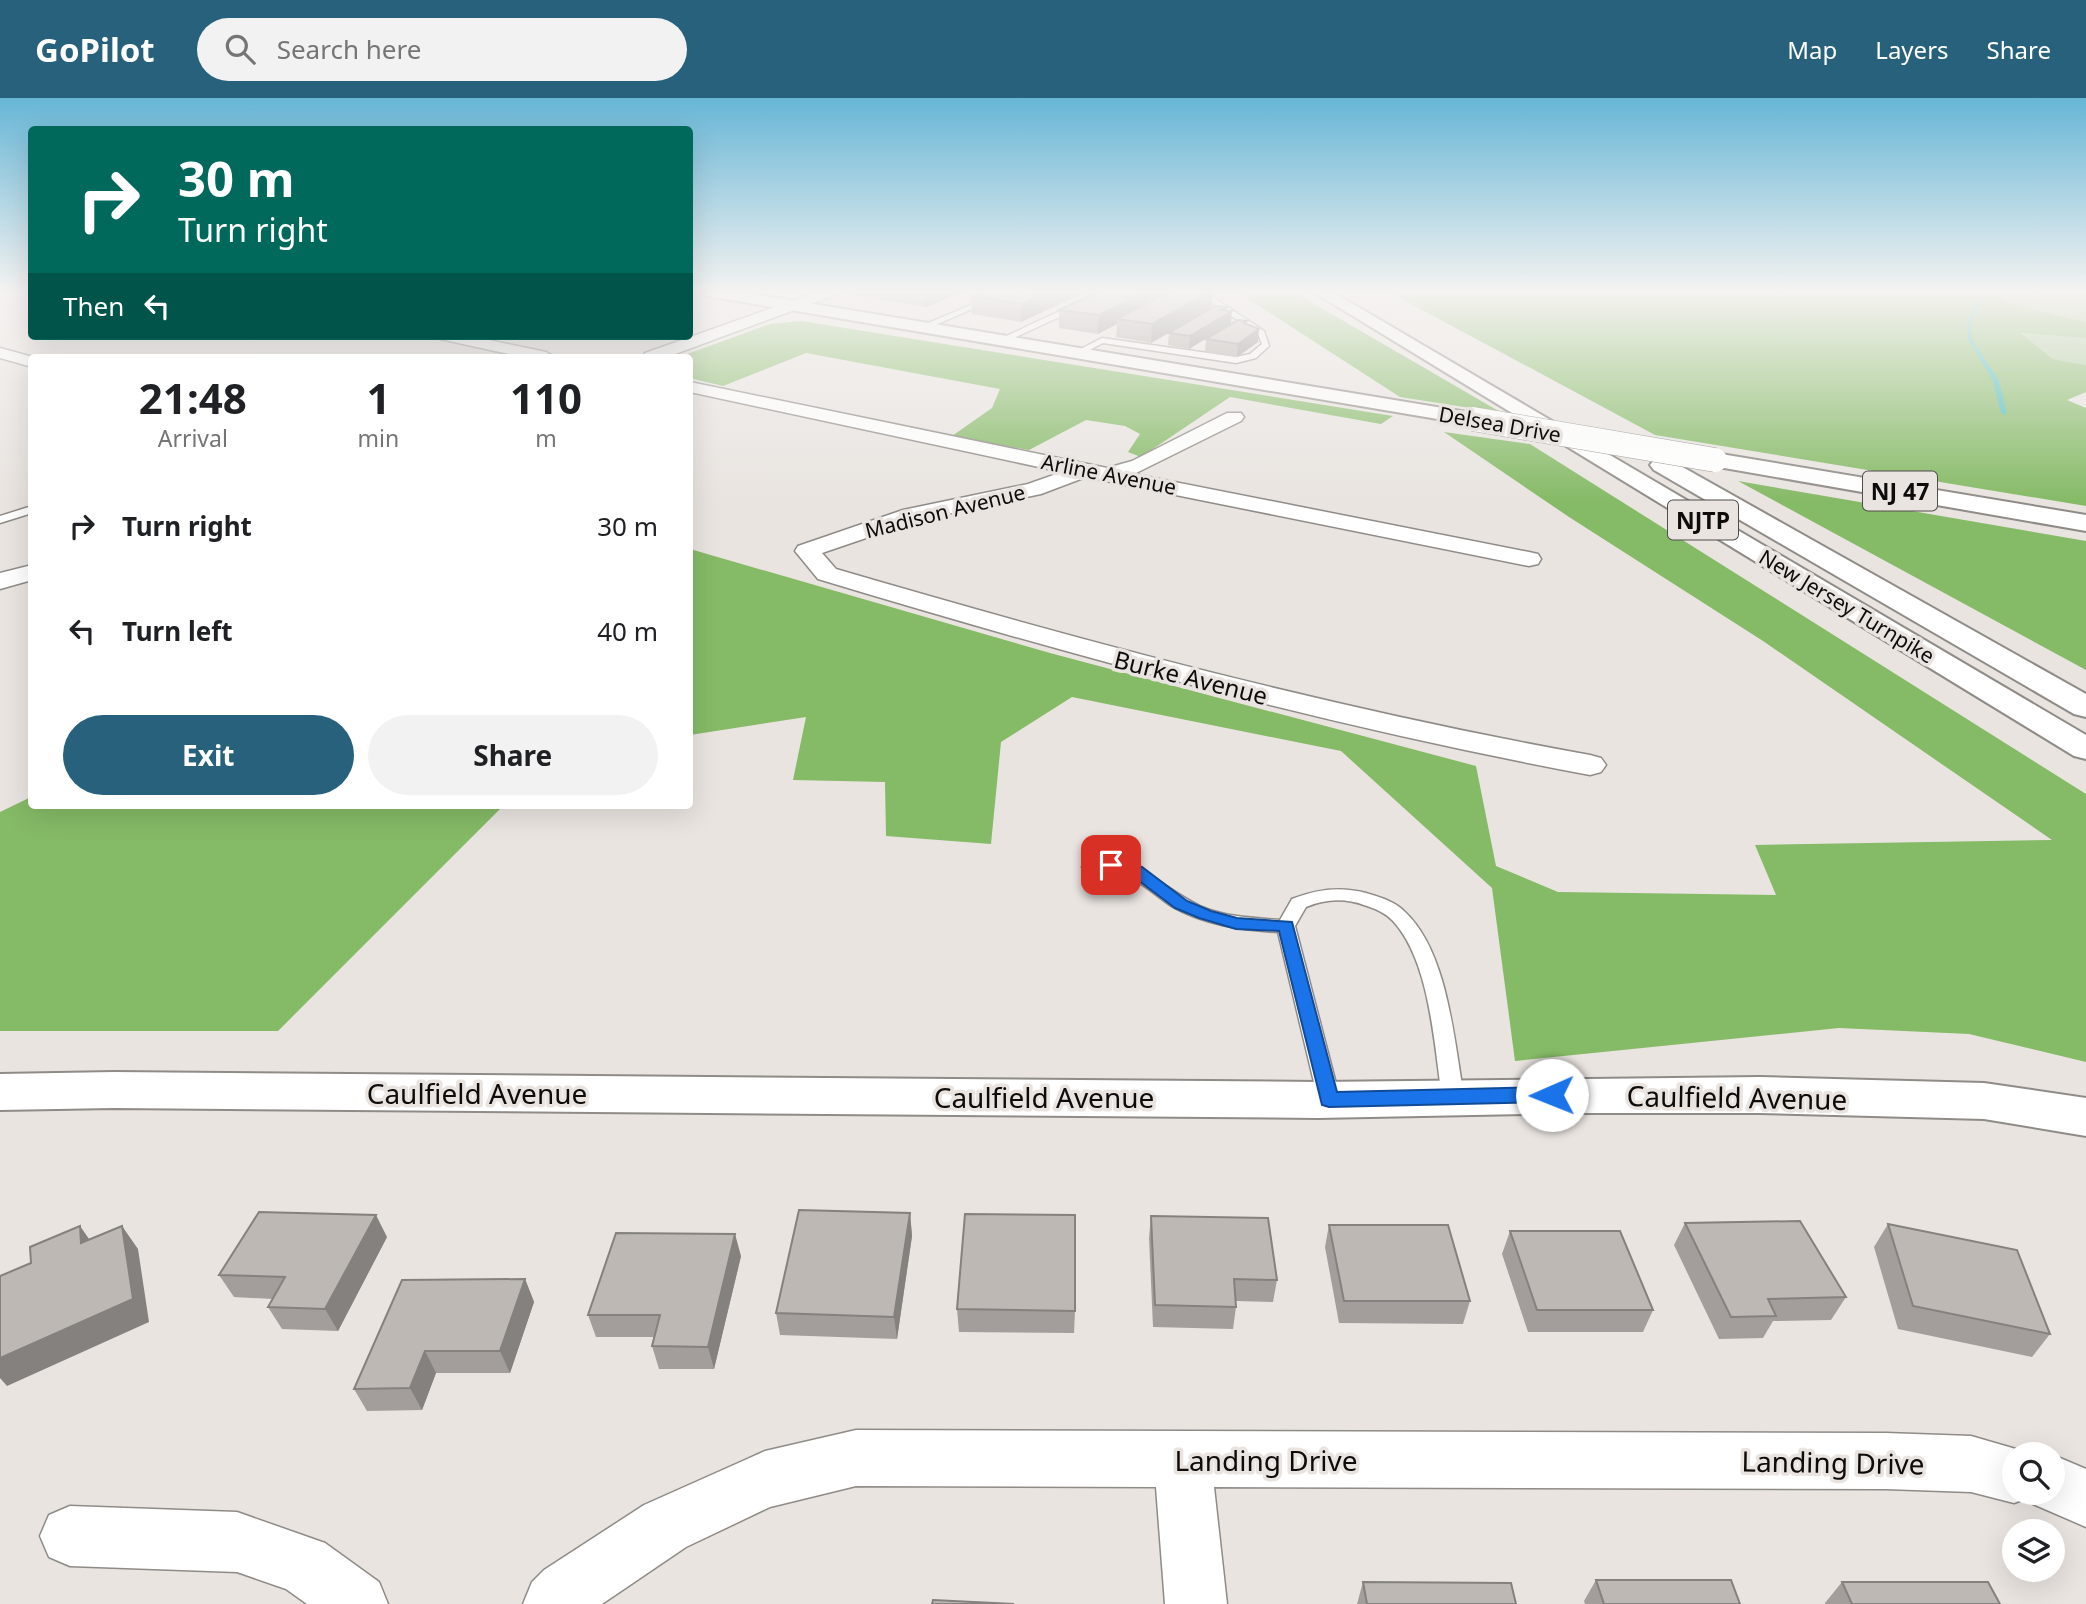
<!DOCTYPE html>
<style>
:root{--surface:#fff;--page:#f2f2f2;--text:#202124;--muted:#757577;--accent:#28617b}
body{margin:0;font-family:"Noto Sans",sans-serif;background:var(--page);color:var(--text);height:100vh;display:flex;flex-direction:column;font-size:26px;white-space:nowrap}
*{box-sizing:border-box;margin:0}
p{font-size:23px;color:var(--muted)}
.icon{flex:none;width:38px;height:38px;fill:none;stroke:currentColor;stroke-width:2;stroke-linecap:round;stroke-linejoin:round}
.map{position:relative;flex:1;overflow:hidden}
.details{position:absolute;left:28px;top:256px;width:665px;height:455px;display:flex;flex-direction:column;background:var(--surface);border-radius:7px;box-shadow:0 7px 28px #0002}
.details>*{flex:none}
.hud{position:absolute;left:28px;top:28px;width:665px;height:214px;border-radius:7px;box-shadow:0 7px 28px #0002;background:#00695c;color:#fff;overflow:hidden}
.tools{position:absolute;left:2002px;top:1344px;display:grid;gap:14px}
.tools a{display:grid;place-items:center;width:63px;height:63px;border-radius:50%;background:var(--surface);box-shadow:0 7px 28px #0002;font-size:35px}
.pin{position:absolute;display:grid;place-items:center;width:60px;height:60px;color:#fff;margin:-30px;border-radius:14px;box-shadow:0 4px 10px #0006}
.me{position:absolute;width:77px;margin:-38px;rotate:269deg;stroke-linejoin:round;filter:drop-shadow(0 0 5px #0008)}
.turn{display:flex;align-items:center;gap:24px;height:147px;padding:0 35px;font-size:32px}
.turn .icon{width:91px;height:91px;stroke-width:2.5}
.turn b{display:block;font-size:49px;line-height:60px}
.then{display:flex;align-items:center;height:66px;padding:0 35px;background:#0003;gap:14px;font-size:26px}
.eta{display:flex;justify-content:space-evenly;align-items:center;height:119px;text-align:center}
.eta b{font-size:42px;font-weight:700;line-height:49px}
.button{display:flex;gap:14px;margin-top:auto;padding:14px 35px}
.button a{flex:1;height:80px;border-radius:42px;background:var(--accent);color:#fff;font-size:28px;font-weight:700;line-height:80px;text-align:center}
.button a+a{background:var(--page);color:var(--text)}
ul{padding:0;list-style:none}
li{display:flex;align-items:center;gap:21px;height:105px;padding:0 35px}
li div{flex:1}
li b{display:block;font-size:26px}
li em{font-style:normal}
header{display:flex;align-items:center;gap:42px;box-sizing:border-box;height:98px;padding:0 35px;background:var(--accent);color:#fff}
header strong{font-size:33px}
nav{display:flex;gap:38px;margin-inline-start:auto;font-size:24px}
.search{width:490px;height:63px;background:var(--page);display:flex;align-items:center;gap:18px;box-sizing:border-box;padding:0 24px;border-radius:38px;color:var(--muted);font-size:26px}
.map>svg:first-child{display:block}
</style>
<header>
<strong>GoPilot</strong>
<div class="search"><svg class="icon" aria-label="search" viewBox="0 0 24 24"><circle cx="10" cy="10" r="6"/><path d="M15 15l6 6"/></svg>Search here</div>
<nav><a>Map</a><a>Layers</a><a>Share</a></nav>
</header>
<div class="map">
<svg width="2086" height="1506" viewBox="0 0 2086 1506">
<rect width="100%" height="100%" fill="#e9e4e0"/>
<path fill="#abcc9a" d="M 1999,193 L 2086,193 L 2086,224 L 2009,206 Z
M 2019,235 L 2086,240 L 2086,267 L 2053,261 Z"/>
<path fill="#85ba66" d="M 1236,193 L 1292,193 L 1502,315 L 1400,299 Z
M 1387,193 L 1999,193 L 2009,206 L 2086,224 L 2086,240 L 2020,235 L 2053,261 L 2086,267 L 2086,294 L 2067,302 L 2086,310 L 2086,408 L 1655,337 Z
M 801,223 L 1393,318 L 1381,326 L 1230,299 L 1141,359 L 1128,354 L 1140,336 L 1125,328 L 1086,322 L 1029,352 L 952,338 L 992,310 L 1000,291 L 806,255 L 723,288 L 690,280 L 690,259 L 679,259 L 770,226 Z
M 1444,334 L 1530,346 L 2086,696 L 2086,964 L 1969,936 L 1839,930 L 1515,963 L 1492,790 L 1341,653 L 1072,599 L 1001,644 L 991,746 L 886,738 L 885,684 L 793,682 L 806,619 L 690,637 L 690,451 L 1050,555 L 1476,668 L 1496,768 L 1558,794 L 1776,797 L 1755,747 L 2052,742 L 1763,543 L 1569,419 Z
M 1738,383 L 2086,443 L 2086,572 Z
M 31,699 L 32,707 L 504,707 L 278,933 L 0,933 L 0,714 Z"/>
<g fill="none" stroke-linecap="round" stroke-linejoin="round">
<path fill="#47baba" fill-rule="evenodd" d="M 1990,193 L 1995,193 L 1985,201 L 1971,224 L 1972,241 L 1999,283 L 2007,315 L 2004,317 L 2001,315 L 1993,283 L 1968,241 L 1967,224 L 1981,199 Z"/>
<defs>
<path id="lane" d="M 690,193 L 701,193 L 690,197 Z
M 1004,193 L 1014,193 L 926,231 L 919,229 Z
M 1110,193 L 1123,193 L 1103,199 L 1005,244 L 998,242 L 1098,195 Z
M 1195,193 L 1204,193 L 1264,233 L 1269,248 L 1256,260 L 1236,265 L 1103,245 L 1080,257 L 1073,255 L 1102,240 L 1236,259 L 1250,256 L 1262,246 L 1258,236 Z
M 32,408 L 32,415 L 0,425 L 0,418 Z
M 1108,763 C 1148,768 1166,792 1200,808 C 1225,819 1253,820 1280,822 L 1292,801 C 1317,791 1340,788 1366,795 C 1379,799 1394,803 1404,813 C 1448,853 1454,943 1464,999 L 1461,1005 L 1453,1007 L 1445,1005 L 1442,999 C 1434,946 1430,863 1393,823 C 1386,815 1374,810 1364,807 C 1345,800 1325,801 1306,809 L 1295,828 L 1340,1001 L 1337,1007 L 1329,1009 L 1321,1007 L 1318,1001 L 1278,834 C 1242,832 1205,827 1173,809 C 1157,799 1142,783 1123,777 C 1110,772 1091,779 1082,769 L 1091,764 Z"/>
<path id="street" d="M 820,193 L 840,193 L 838,196 L 667,259 L 642,259 L 645,255 Z
M 438,238 L 470,238 L 546,254 L 555,259 L 522,259 L 440,241 Z
M 0,250 L 33,259 L 32,269 L 0,260 Z
M 690,284 L 1107,370 L 1132,363 L 1227,315 L 1241,315 L 1244,319 L 1241,323 L 1134,376 L 1529,454 L 1538,456 L 1541,461 L 1538,466 L 1529,468 L 1086,379 L 1041,396 L 919,422 L 822,455 L 836,471 C 1085,544 1334,611 1590,657 L 1601,660 L 1606,667 L 1601,674 L 1590,677 C 1328,628 1073,558 818,481 L 795,453 L 798,448 L 903,412 L 1028,386 L 1062,374 L 690,294 Z
M 32,467 L 32,482 L 0,491 L 0,475 Z
M 856,1332 L 1886,1335 L 1971,1338 L 2033,1356 L 2014,1356 L 2014,1395 L 2053,1395 L 2053,1357 L 2086,1371 L 2086,1429 L 2033,1406 L 2030,1399 L 2014,1405 L 1971,1394 L 1886,1391 L 1214,1389 L 1227,1506 L 1165,1506 L 1156,1389 L 856,1388 L 770,1409 L 686,1449 L 602,1506 L 523,1506 L 532,1484 L 544,1472 L 644,1407 L 745,1362 L 765,1353 Z
M 70,1408 L 237,1414 L 325,1445 L 379,1484 L 388,1506 L 307,1506 L 286,1491 L 237,1474 L 70,1468 L 49,1459 L 40,1438 L 49,1417 Z"/>
<path id="secondary" d="M 114,974 L 1318,984 L 1760,979 L 1984,985 L 2086,1000 L 2086,1038 L 1984,1021 L 1760,1015 L 1576,1015 L 1318,1020 L 114,1010 L 0,1012 L 0,976 Z"/>
<path id="primary" d="M 699,193 L 735,193 L 1473,315 L 1481,316 L 1484,321 L 1481,326 L 1473,327 L 707,198 Z
M 1715,355 L 2086,417 L 2086,433 L 1707,367 L 1704,362 L 1707,357 Z"/>
<path id="highway" d="M 1312,193 L 1331,193 L 2086,637 L 2086,661 L 2074,658 Z
M 1662,360 L 1670,362 L 2086,596 L 2086,619 L 2074,616 L 1654,372 L 1650,367 L 1654,362 Z"/>
</defs>
<use href="#lane" stroke="#8f8b87" stroke-width="3"/>
<use href="#street" stroke="#8f8b87" stroke-width="3"/>
<use href="#secondary" stroke="#8f8b87" stroke-width="4"/>
<use href="#primary" stroke="#8f8b87" stroke-width="4"/>
<use href="#highway" stroke="#8f8b87" stroke-width="4"/>
<use href="#lane" fill="#fff" fill-rule="evenodd"/>
<use href="#street" fill="#fff" fill-rule="evenodd"/>
<use href="#secondary" fill="#fff" fill-rule="evenodd"/>
<use href="#primary" fill="#fff" fill-rule="evenodd"/>
<use href="#highway" fill="#fff" fill-rule="evenodd"/>
<defs>
<path id="primary-bridge" d="M 1473,321 L 1715,362"/>
</defs>
<use href="#primary-bridge" stroke="#8f8b87" stroke-width="25" stroke-linecap="butt"/>
<use href="#primary-bridge" stroke="#fff" stroke-width="24"/>
</g>
<path fill="#a39e9b" d="M 846,193 L 966,193 L 926,209 L 846,196 Z
M 1088,193 L 1021,224 L 972,216 L 971,198 Z
M 1212,193 L 1211,210 L 1227,209 L 1227,213 L 1231,225 L 1189,251 L 1168,247 L 1169,235 L 1195,220 L 1151,245 L 1116,239 L 1117,226 L 1098,236 L 1059,230 L 1059,212 Z
M 1247,226 L 1258,244 L 1237,259 L 1205,254 L 1206,241 Z
M 910,1115 L 912,1138 L 897,1241 L 780,1237 L 776,1215 Z
M 1151,1118 L 1277,1182 L 1273,1204 L 1236,1203 L 1236,1209 L 1233,1231 L 1153,1229 L 1149,1140 Z
M 1685,1125 L 1846,1199 L 1831,1222 L 1773,1223 L 1763,1240 L 1719,1241 L 1674,1147 Z
M 1888,1126 L 2050,1236 L 2032,1259 L 1898,1231 L 1874,1149 Z
M 1329,1127 L 1470,1203 L 1463,1226 L 1339,1225 L 1325,1149 Z
M 1510,1133 L 1653,1212 L 1643,1234 L 1528,1234 L 1502,1156 Z
M 387,1139 L 338,1233 L 282,1231 L 268,1209 L 273,1201 L 234,1199 L 219,1177 Z
M 741,1158 L 714,1271 L 659,1271 L 652,1248 L 654,1239 L 596,1239 L 588,1217 Z
M 525,1181 L 534,1204 L 510,1275 L 436,1275 L 422,1312 L 367,1313 L 354,1291 Z
M 957,1211 L 1075,1213 L 1074,1235 L 959,1234 Z
M 1596,1482 L 1740,1506 L 1585,1506 L 1584,1503 Z
M 1363,1484 L 1516,1506 L 1357,1506 Z
M 1842,1484 L 2000,1506 L 1825,1506 L 1825,1505 Z"/>
<path fill="#84817e" d="M 925,193 L 966,193 L 926,209 Z
M 1050,193 L 1088,193 L 1021,224 L 1021,206 Z
M 1149,193 L 1182,193 L 1117,221 L 1117,226 L 1098,236 L 1099,217 Z
M 1212,193 L 1211,210 L 1151,245 L 1152,226 Z
M 1227,209 L 1227,216 L 1232,213 L 1231,225 L 1189,251 L 1190,238 L 1221,212 Z
M 1259,231 L 1258,244 L 1237,259 L 1238,246 Z
M 910,1115 L 912,1138 L 897,1241 L 894,1219 Z
M 376,1117 L 387,1139 L 338,1233 L 325,1211 Z
M 80,1128 L 96,1151 L 81,1145 Z
M 122,1128 L 138,1151 L 149,1224 L 7,1288 L 0,1280 L 0,1260 Z
M 735,1136 L 741,1158 L 714,1271 L 708,1249 Z
M 525,1181 L 534,1204 L 510,1275 L 500,1253 Z
M 425,1253 L 436,1275 L 422,1312 L 410,1290 Z"/>
<path fill="#bdb8b4" stroke="#84817e" stroke-width="2" d="M 985,193 L 1050,193 L 1021,206 L 971,198 Z
M 1100,193 L 1149,193 L 1099,217 L 1059,212 Z
M 1170,193 L 1212,193 L 1152,226 L 1117,221 Z
M 1215,208 L 1227,209 L 1221,212 L 1232,213 L 1190,238 L 1169,235 Z
M 1238,222 L 1247,223 L 1244,225 L 1259,231 L 1238,246 L 1206,241 Z
M 799,1112 L 910,1115 L 894,1219 L 776,1215 Z
M 259,1114 L 376,1117 L 325,1211 L 268,1209 L 285,1179 L 219,1177 Z
M 965,1116 L 1075,1117 L 1075,1213 L 957,1211 Z
M 1151,1118 L 1268,1120 L 1277,1182 L 1234,1181 L 1236,1209 L 1155,1207 Z
M 1800,1123 L 1846,1199 L 1768,1201 L 1776,1218 L 1731,1219 L 1685,1125 Z
M 1888,1126 L 2017,1152 L 2050,1236 L 1913,1208 Z
M 1329,1127 L 1448,1127 L 1470,1203 L 1344,1203 Z
M 80,1128 L 81,1145 L 122,1128 L 133,1201 L 0,1260 L 0,1178 L 31,1165 L 30,1149 Z
M 1510,1133 L 1620,1133 L 1653,1212 L 1537,1212 Z
M 616,1135 L 735,1136 L 708,1249 L 652,1248 L 660,1217 L 588,1217 Z
M 525,1181 L 500,1253 L 425,1253 L 410,1290 L 354,1291 L 402,1182 Z
M 1596,1482 L 1731,1482 L 1740,1506 L 1604,1506 Z
M 1363,1484 L 1511,1485 L 1516,1506 L 1367,1506 Z
M 1842,1484 L 1988,1484 L 2000,1506 L 1852,1506 Z
M 933,1502 L 1014,1506 L 932,1506 Z"/>
<linearGradient id="sky" x2="0" y2="1"><stop stop-color="#67b6d6"/><stop offset="0.48" stop-color="#f5f3f1"/><stop offset="1" stop-color="#f5f3f1" stop-opacity="0"/></linearGradient>
<rect width="2086" height="404" fill="url(#sky)"/>
<path fill="#1a73e8" stroke="#114b97" stroke-width="2" d="M 1111,762 L 1142,769 L 1187,803 L 1211,813 L 1237,820 L 1292,824 L 1337,994 L 1552,989 L 1559,992 L 1562,997 L 1559,1002 L 1552,1004 L 1329,1009 L 1322,1007 L 1279,833 L 1236,831 L 1199,820 L 1175,810 L 1131,777 L 1105,771 L 1103,767 Z"/>
<g text-anchor="middle" dominant-baseline="central" stroke-width="7" stroke-linejoin="round" paint-order="stroke">
<g font-size="21" fill="#0e0c0b" stroke="#e9e4e0">
<text transform="translate(1500 326) rotate(10)">Delsea Drive</text>
<text transform="translate(1109 376) rotate(11)">Arline Avenue</text>
<text transform="translate(945 413) rotate(-14)">Madison Avenue</text>
<text transform="translate(1847 508) rotate(31)">New Jersey Turnpike</text>
</g>
<g fill="#e9e4e0" stroke="#504d4b" stroke-width="2">
<rect x="1863" y="373.5" width="74" height="39" rx="5"/>
<rect x="1668" y="402.5" width="70" height="39" rx="5"/>
</g>
<g font-size="23" font-weight="bold" fill="#0e0c0b">
<text x="1900" y="393">NJ 47</text>
<text x="1703" y="422">NJTP</text>
</g>
<g font-size="24" fill="#0e0c0b" stroke="#e9e4e0">
<text transform="translate(1191 579) rotate(14)">Burke Avenue</text>
</g>
<g font-size="28" fill="#0e0c0b" stroke="#e9e4e0">
<text x="477" y="995">Caulfield Avenue</text>
<text x="1044" y="999">Caulfield Avenue</text>
<text transform="translate(1737 999) rotate(1)">Caulfield Avenue</text>
<text x="1266" y="1362">Landing Drive</text>
<text transform="translate(1833 1364) rotate(1)">Landing Drive</text>
</g>
</g>
</svg>
<div class="tools">
<a><svg class="icon" aria-label="search" viewBox="0 0 24 24"><circle cx="10" cy="10" r="6"/><path d="M15 15l6 6"/></svg></a>
<a><svg class="icon" aria-label="layers" viewBox="0 0 24 24"><path d="M12 4l9 5-9 5-9-5zM3 14l9 5 9-5"/></svg></a>
</div>
<div class="pin" style="left:1111px;top:767px;background:#d93025"><svg class="icon" aria-label="arrive" viewBox="0 0 24 24"><path d="M6 21V4h12l-3 4 3 4H6"/></svg></div>
<svg class="me" style="left:1552px;top:997px" viewBox="-20 -20 40 40"><circle r="19" fill="#fff"/><path d="M0-13L10 11 0 6-10 11z" fill="#1a73e8"/></svg>
<div class="hud">
<div class="turn"><svg class="icon" aria-label="right" viewBox="0 0 24 24"><path d="M7 20v-9h11M14 6l5 5-5 5"/></svg><div><b>30 m</b>Turn right</div></div>
<div class="then">Then<svg class="icon" aria-label="left" viewBox="0 0 24 24"><path d="M17 20v-9H6M10 6l-5 5 5 5"/></svg></div>
</div>
<section class="details">
<div class="eta">
<div><b>21:48</b><p>Arrival</p></div>
<div><b>1</b><p>min</p></div>
<div><b>110</b><p>m</p></div>
</div>
<ul>
<li><svg class="icon" aria-label="right" viewBox="0 0 24 24"><path d="M7 20v-9h11M14 6l5 5-5 5"/></svg><div><b>Turn right</b></div><em>30 m</em></li>
<li><svg class="icon" aria-label="left" viewBox="0 0 24 24"><path d="M17 20v-9H6M10 6l-5 5 5 5"/></svg><div><b>Turn left</b></div><em>40 m</em></li>
</ul>
<div class="button"><a>Exit</a><a>Share</a></div>
</section>
</div>
